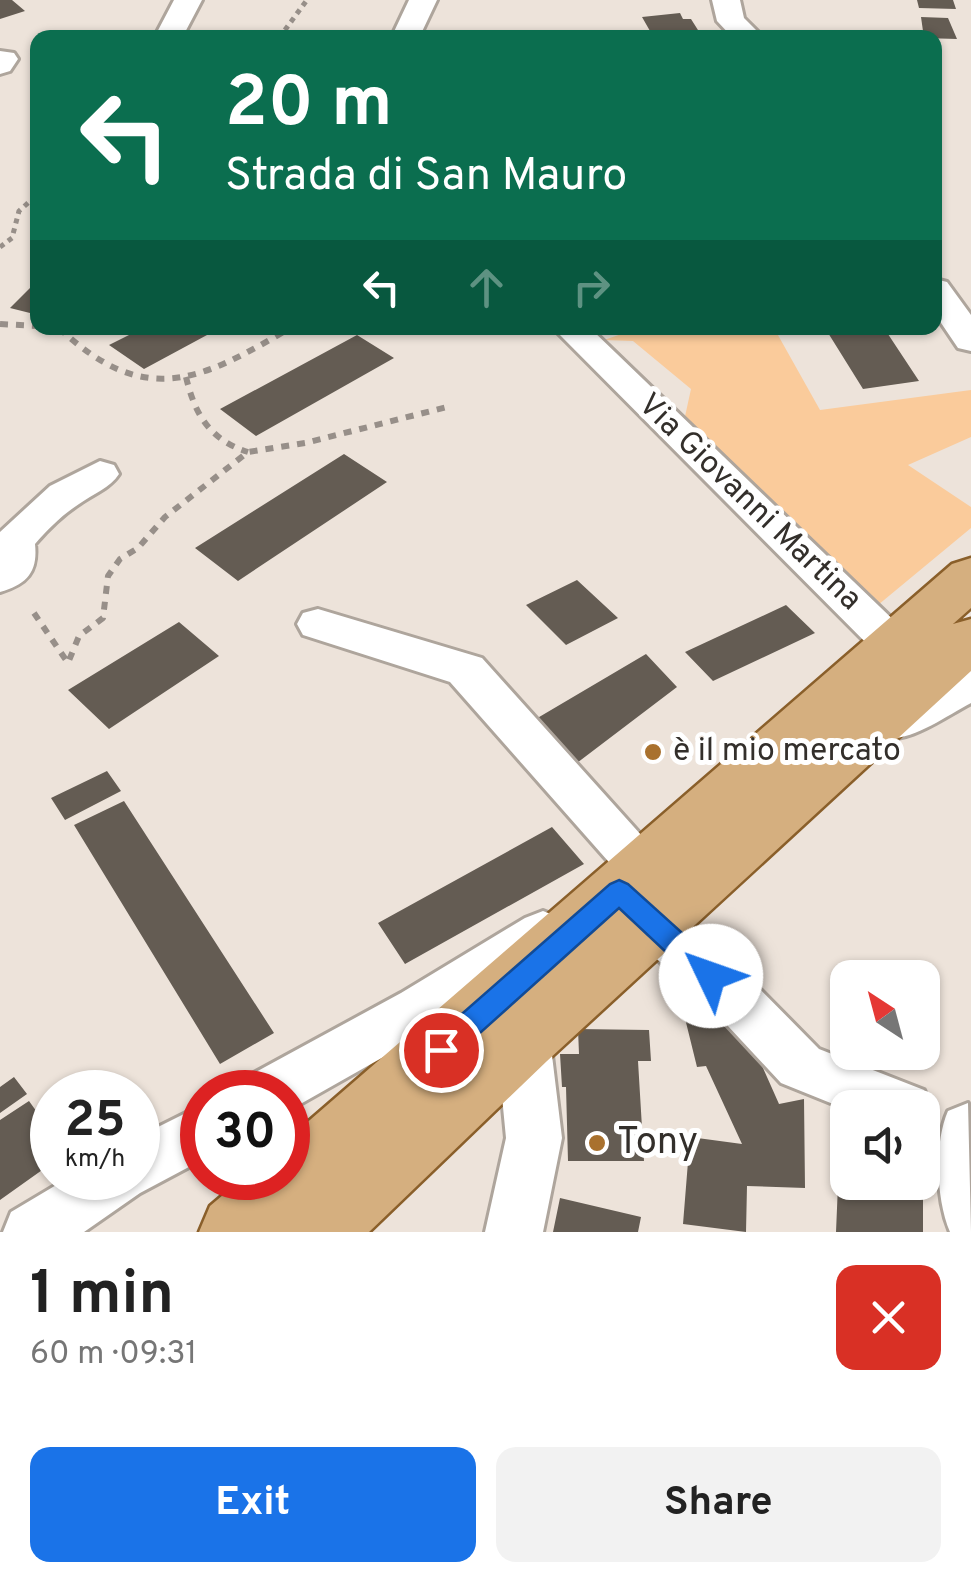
<!DOCTYPE html>
<meta charset="utf-8">
<style>
:root{--surface:#fff;--page:#f2f2f2;--text:#222;--muted:#767676;--accent:#1a73e8}
body{margin:0;font-family:Overpass,sans-serif;background:var(--page);color:var(--text);height:100vh;display:flex;flex-direction:column;font-size:38px;white-space:nowrap}
*{box-sizing:border-box;margin:0}
p{font-size:32px;color:var(--muted)}
.icon{flex:none;width:55px;height:55px;fill:none;stroke:currentColor;stroke-width:2;stroke-linecap:round;stroke-linejoin:round}
.map{position:relative;height:1232px;overflow:hidden}
.details{display:flex;flex-direction:column;background:var(--surface);flex:1}
.details>*{flex:none}
.guide{position:absolute;left:30px;top:30px;width:912px;height:305px;border-radius:20px;box-shadow:0 2px 8px #0004;background:#0b6e4f;color:#fff;overflow:hidden}
.needle{width:65px;rotate:324deg}
.buttons{position:absolute;left:830px;top:960px;display:grid;gap:20px}
.buttons a{display:grid;place-items:center;width:110px;height:110px;border-radius:20px;background:var(--surface);box-shadow:0 2px 8px #0004;font-size:50px}
.speed{position:absolute;left:30px;top:1070px;display:flex;gap:20px;font-size:50px;font-weight:700;text-align:center}
.speed>*{display:grid;place-content:center;width:130px;height:130px;border-radius:50%;background:var(--surface);box-shadow:0 2px 8px #0004;line-height:1}
.speed small{font-size:25px;font-weight:400}
.speed .limit{border:15px solid #d22;background:#fff;color:#111}
.pin{position:absolute;display:grid;place-items:center;width:85px;height:85px;color:#fff;margin:-42px;border:5px solid #fff;border-radius:50%;box-shadow:0 2px 10px #0007}
.me{position:absolute;width:110px;margin:-55px;rotate:312deg;stroke-linejoin:round;filter:drop-shadow(0 0 8px #0008)}
.turn{display:flex;align-items:center;gap:35px;height:210px;padding:0 30px;font-size:45px}
.turn .icon{width:130px;height:130px;stroke-width:2.5}
.turn b{display:block;font-size:70px;line-height:85px}
.lanes{display:flex;align-items:center;height:95px;padding:0 30px;background:#0003;justify-content:center;gap:50px;direction:ltr}
.lanes .off{opacity:.35}
.round{display:grid;place-items:center;flex:none;width:105px;height:105px;border-radius:20px;background:var(--page)}
.head{display:flex;align-items:center;justify-content:space-between;height:170px;padding:0 30px}
h1{font-size:60px;font-weight:700;line-height:75px}
.button{display:flex;gap:20px;margin-top:auto;padding:20px 30px}
.button a{flex:1;height:115px;border-radius:20px;background:var(--accent);color:#fff;font-size:40px;font-weight:700;line-height:115px;text-align:center}
.button a+a{background:var(--page);color:var(--text)}
.map>svg:first-child{display:block}
</style>
<div class="map">
<svg width="971" height="1232" viewBox="0 0 971 1232">
<rect width="100%" height="100%" fill="#ede3da"/>
<path fill="#facb9b" d="M 639,328 L 774,328 L 820,410 L 971,390 L 971,437 L 908,465 L 971,507 L 971,528 L 878,605 L 684,421 L 691,389 L 633,341 L 604,340 Z"/>
<path fill="#645c53" d="M 0,0 L 12,0 L 25,11 L 0,19 Z
M 917,0 L 953,0 L 956,9 L 919,8 Z
M 680,13 L 683,19 L 691,19 L 703,38 L 654,38 L 642,17 Z
M 921,17 L 948,18 L 957,39 L 924,38 Z
M 38,280 L 38,315 L 10,308 Z
M 143,328 L 220,328 L 144,369 L 109,345 Z
M 825,328 L 884,328 L 919,381 L 863,389 Z
M 357,335 L 394,358 L 256,436 L 220,409 Z
M 344,454 L 387,482 L 238,581 L 195,548 Z
M 577,580 L 618,618 L 566,645 L 526,605 Z
M 786,605 L 815,633 L 713,681 L 685,652 Z
M 179,622 L 219,656 L 109,729 L 68,690 Z
M 646,654 L 677,687 L 569,769 L 529,723 Z
M 107,771 L 121,791 L 65,820 L 51,798 Z
M 124,801 L 274,1033 L 220,1064 L 74,825 Z
M 552,827 L 584,864 L 405,964 L 378,923 Z
M 707,986 L 759,1059 L 779,1104 L 804,1099 L 805,1188 L 747,1186 L 746,1232 L 683,1224 L 690,1137 L 742,1144 L 706,1066 L 697,1067 L 678,990 Z
M 578,1029 L 649,1030 L 651,1061 L 638,1061 L 644,1161 L 568,1161 L 566,1087 L 562,1087 L 560,1054 L 579,1054 Z
M 14,1077 L 27,1094 L 0,1113 L 0,1087 Z
M 29,1101 L 52,1133 L 52,1163 L 0,1200 L 0,1120 Z
M 840,1137 L 848,1138 L 848,1182 L 923,1182 L 923,1232 L 836,1232 Z
M 560,1198 L 641,1217 L 638,1232 L 553,1232 Z"/>
<g fill="none" stroke-linecap="round" stroke-linejoin="round">
<defs>
<path id="minor" d="M 174,0 L 202,0 L 182,38 L 154,38 Z
M 409,0 L 437,0 L 419,38 L 391,38 Z
M 712,0 L 740,0 L 744,18 L 764,38 L 733,38 L 717,21 Z
M 0,51 L 14,53 L 18,59 L 10,71 L 0,74 Z
M 935,279 L 947,282 L 971,315 L 971,351 L 958,348 L 935,314 Z
M 553,328 L 590,328 L 932,657 L 939,668 L 932,679 L 917,684 L 902,679 Z
M 100,461 L 114,465 L 119,474 C 110,488 93,494 79,504 C 62,515 48,529 35,544 C 38,572 27,584 0,592 L 0,532 L 50,486 Z
M 318,609 L 482,658 L 660,856 L 667,870 L 660,884 L 645,889 L 750,979 L 819,1049 L 924,1090 L 932,1108 L 924,1126 L 922,1108 L 848,1110 L 781,1083 L 714,1011 L 615,921 L 608,906 L 615,891 L 630,886 L 450,682 L 303,635 L 297,624 L 303,613 Z
M 971,666 L 971,703 C 942,718 906,747 874,736 L 867,724 L 874,712 Z
M 543,911 L 561,918 L 568,933 L 561,948 L 469,1006 L 474,1018 L 467,1035 L 448,1041 L 424,1034 L 288,1111 L 288,1092 L 244,1092 L 252,1074 L 401,993 L 525,918 Z
M 506,1010 L 542,1022 L 550,1039 L 562,1138 L 543,1232 L 485,1232 L 506,1138 L 498,1055 L 487,1051 L 479,1034 L 487,1017 Z
M 968,1103 L 971,1232 L 950,1232 C 936,1199 934,1143 948,1111 Z
M 202,1105 L 202,1160 L 140,1193 L 84,1232 L 3,1232 L 11,1212 L 68,1178 L 138,1178 L 138,1137 Z"/>
<path id="major" d="M 971,558 L 971,608 L 953,624 L 971,619 L 971,671 L 547,1061 L 369,1232 L 199,1232 L 210,1206 L 243,1178 L 288,1178 L 288,1139 L 952,564 Z"/>
</defs>
<use href="#minor" stroke="#aea59c" stroke-width="6"/>
<use href="#major" stroke="#8a5f2a" stroke-width="5"/>
<path stroke="#978f89" stroke-width="5" stroke-dasharray="5 5" stroke-linecap="butt" d="M 38,36 L 76,38
M 279,38 L 307,0
M 0,247 L 12,238 L 19,211 L 38,194"/>
<path stroke="#978f89" stroke-width="6" stroke-dasharray="8 8" stroke-linecap="butt" d="M 0,324 L 38,326
M 59,328 C 144,408 199,382 290,328
M 186,377 C 195,415 210,440 248,452
M 34,613 L 68,663 L 79,636 L 103,618 L 108,576 L 120,559 L 138,548 L 165,517 L 248,452 L 305,443 L 447,407"/>
<use href="#minor" fill="#fff" fill-rule="evenodd"/>
<use href="#major" fill="#d5af7f" fill-rule="evenodd"/>
</g>
<path fill="#1a73e8" stroke="#114b97" stroke-width="2.5" d="M 619,880 L 628,884 L 721,968 L 725,976 L 721,985 L 711,988 L 701,985 L 619,908 L 451,1059 L 441,1063 L 431,1059 L 427,1050 L 431,1041 L 610,884 Z"/>
<g fill="#a9712e" stroke="#fff" stroke-width="4">
<circle cx="653" cy="752" r="10"/>
<circle cx="597" cy="1143" r="10"/>
</g>
<g text-anchor="middle" dominant-baseline="central" stroke-width="10" stroke-linejoin="round" paint-order="stroke">
<g font-size="32" fill="#332f2b" stroke="#fff">
<text transform="translate(749 503) rotate(44)">Via Giovanni Martina</text>
</g>
<g font-size="32" fill="#332f2b" stroke="#fff" text-anchor="start">
<text x="673" y="752">è il mio mercato</text>
</g>
<g font-size="38" fill="#332f2b" stroke="#fff" text-anchor="start">
<text x="617" y="1143">Tony</text>
</g>
</g>
</svg>
<div class="buttons">
<a><svg class="needle" viewBox="-14 -14 28 28"><path d="M0-13l5 13h-10z" fill="#e53935"/><path d="M0 13l5-13h-10z" fill="#767676"/></svg></a>
<a><svg class="icon" aria-label="sound" viewBox="0 0 24 24"><path d="M4 9h4l5-4v14l-5-4H4zM17 9q2 3 0 6"/></svg></a>
</div>
<div class="speed"><div>25<small>km/h</small></div><div class="limit">30</div></div>
<div class="pin" style="left:441px;top:1050px;background:#d93025"><svg class="icon" aria-label="arrive" viewBox="0 0 24 24"><path d="M6 21V4h12l-3 4 3 4H6"/></svg></div>
<svg class="me" style="left:711px;top:976px" viewBox="-20 -20 40 40"><circle r="19" fill="#fff"/><path d="M0-13L10 11 0 6-10 11z" fill="#1a73e8"/></svg>
<div class="guide">
<div class="turn"><svg class="icon" aria-label="left" viewBox="0 0 24 24"><path d="M17 20v-9H6M10 6l-5 5 5 5"/></svg><div><b>20 m</b>Strada di San Mauro</div></div>
<div class="lanes"><svg class="icon" aria-label="left" viewBox="0 0 24 24"><path d="M17 20v-9H6M10 6l-5 5 5 5"/></svg><svg class="icon off" aria-label="ahead" viewBox="0 0 24 24"><path d="M12 20V5M6 11l6-6 6 6"/></svg><svg class="icon off" aria-label="right" viewBox="0 0 24 24"><path d="M7 20v-9h11M14 6l5 5-5 5"/></svg></div>
</div>
</div>
<section class="details">
<div class="head"><div><h1>1 min</h1><p>60 m · 09:31</p></div><a class="round" style="background:#d93025;color:#fff"><svg class="icon" aria-label="close" viewBox="0 0 24 24"><path d="M6 6l12 12M18 6L6 18"/></svg></a></div>
<div class="button"><a>Exit</a><a>Share</a></div>
</section>
